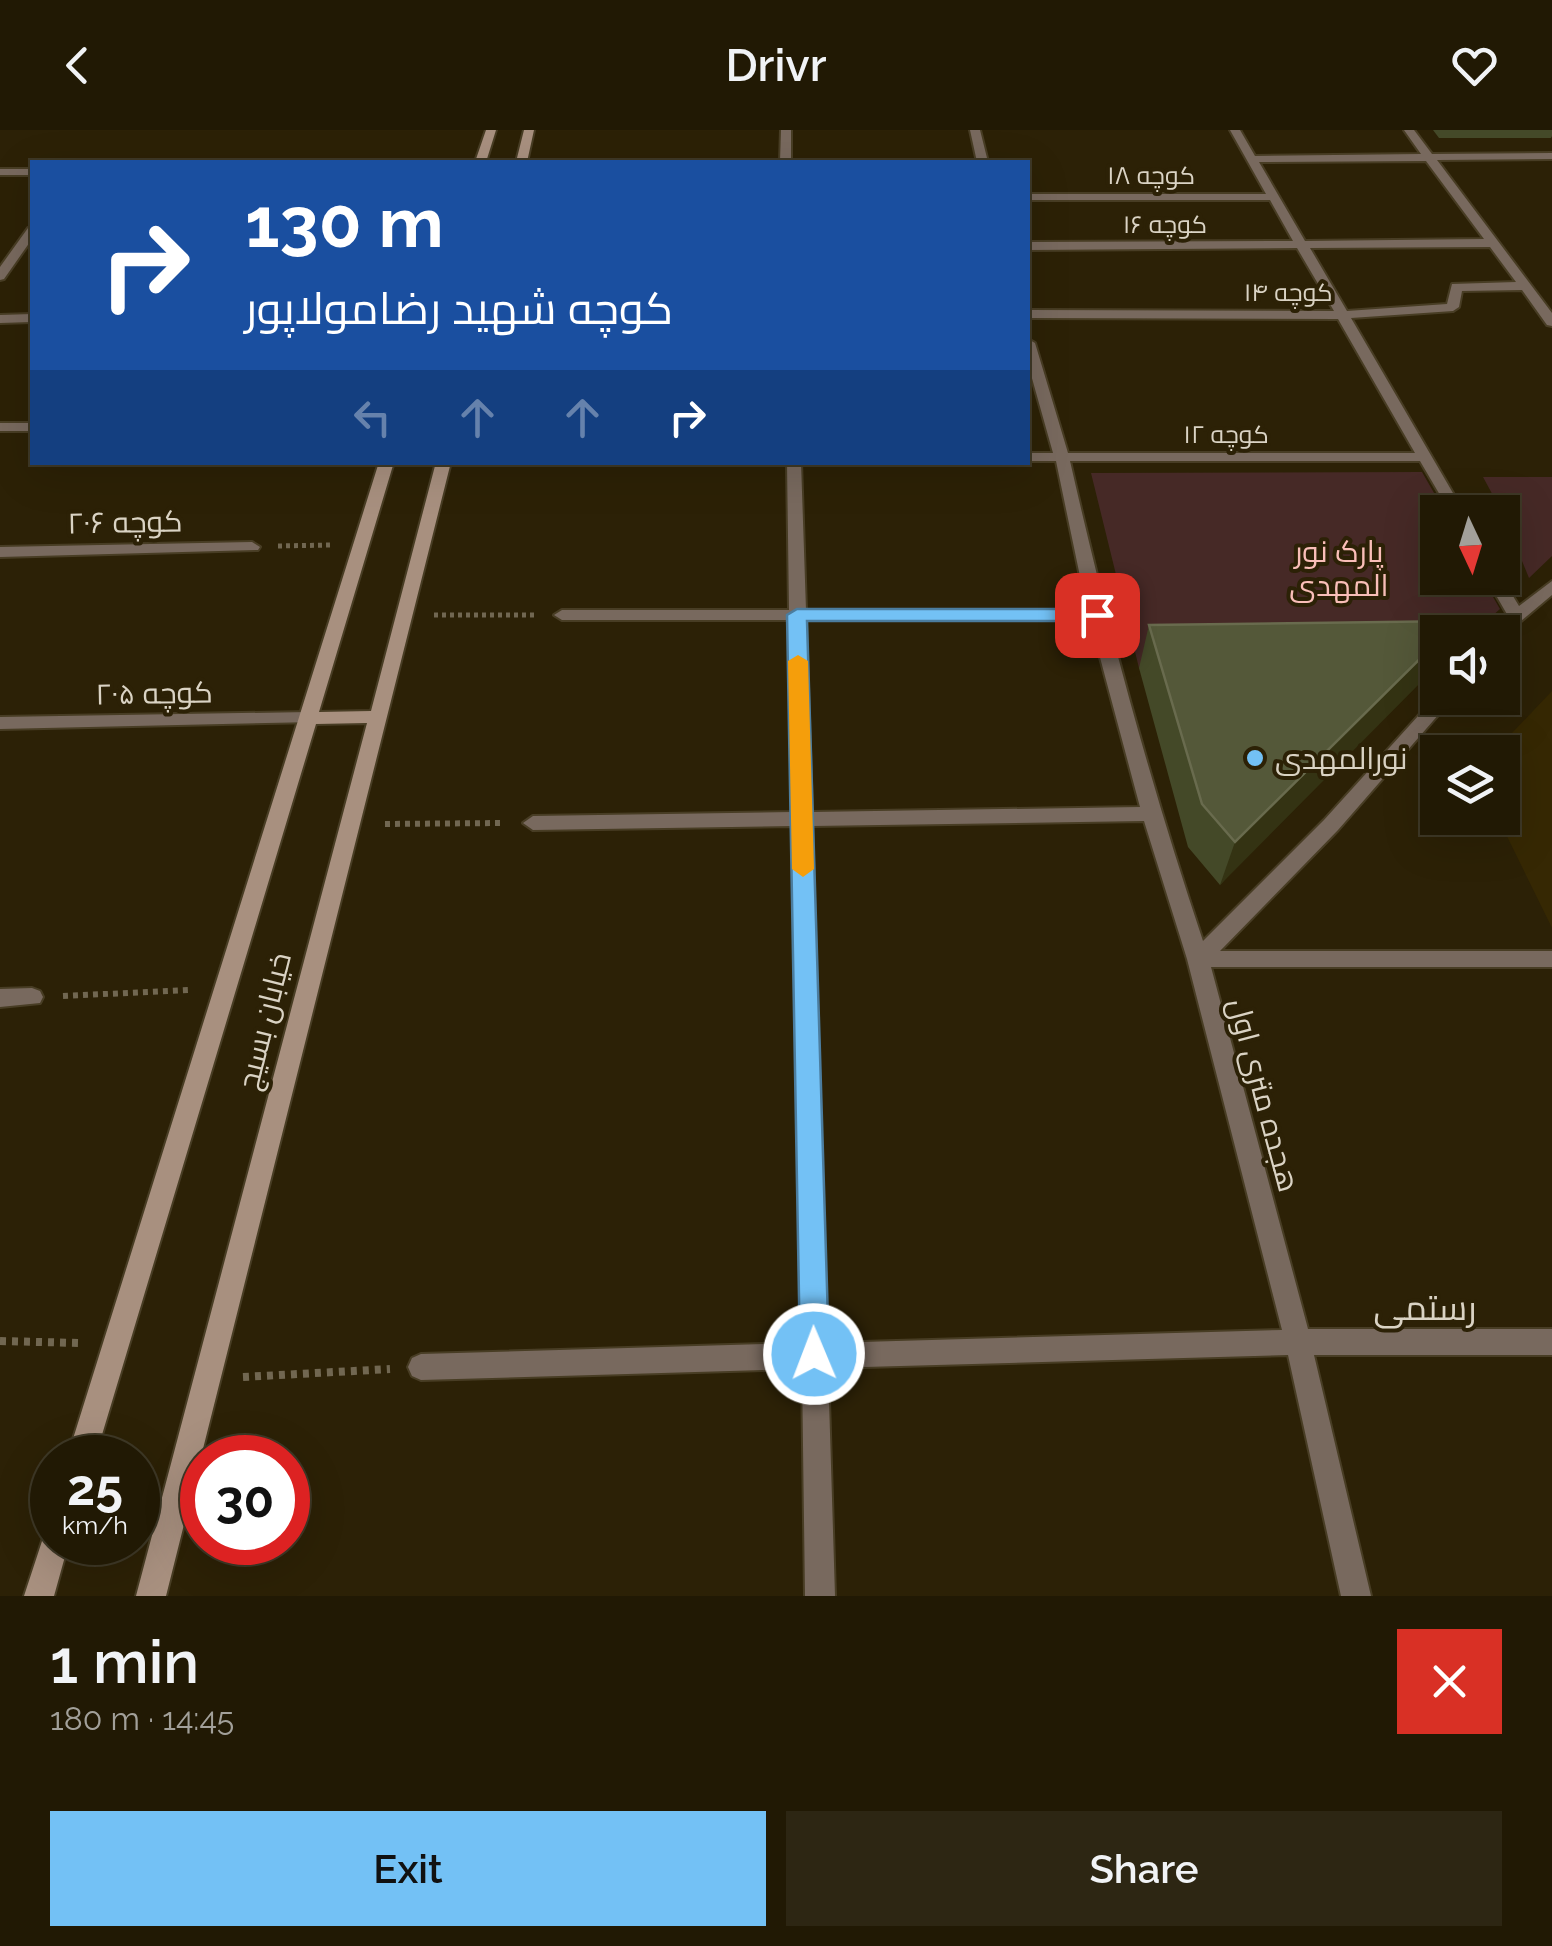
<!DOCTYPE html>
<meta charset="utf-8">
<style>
:root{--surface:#211904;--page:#2d2613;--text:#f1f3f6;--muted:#a2a09a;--line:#3e3826;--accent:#73c1f5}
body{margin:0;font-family:Raleway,Cairo,sans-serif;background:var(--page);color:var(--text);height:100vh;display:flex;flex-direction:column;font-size:38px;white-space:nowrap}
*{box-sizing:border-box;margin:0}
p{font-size:32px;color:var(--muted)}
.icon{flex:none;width:55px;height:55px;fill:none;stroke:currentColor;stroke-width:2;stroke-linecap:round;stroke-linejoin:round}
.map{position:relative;height:1466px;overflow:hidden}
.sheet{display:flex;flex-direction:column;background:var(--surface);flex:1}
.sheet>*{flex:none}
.guide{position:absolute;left:30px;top:30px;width:1000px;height:305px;border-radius:0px;box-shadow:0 10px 40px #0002,0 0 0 2px var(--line);background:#1a4fa0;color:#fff;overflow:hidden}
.needle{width:65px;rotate:176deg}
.fabs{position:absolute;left:1420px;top:365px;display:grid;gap:20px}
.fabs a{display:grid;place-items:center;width:100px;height:100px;border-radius:0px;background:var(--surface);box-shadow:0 10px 40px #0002,0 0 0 2px var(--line);font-size:50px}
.speed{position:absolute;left:30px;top:1305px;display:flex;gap:20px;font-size:50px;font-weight:700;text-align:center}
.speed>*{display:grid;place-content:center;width:130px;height:130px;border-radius:50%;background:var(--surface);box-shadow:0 10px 40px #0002,0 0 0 2px var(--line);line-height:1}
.speed small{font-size:25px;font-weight:400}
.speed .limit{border:15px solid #d22;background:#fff;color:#111}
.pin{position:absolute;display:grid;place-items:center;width:85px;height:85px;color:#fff;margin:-42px;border-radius:20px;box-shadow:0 5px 15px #0006}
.me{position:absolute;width:110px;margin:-55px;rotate:359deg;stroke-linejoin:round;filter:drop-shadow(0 0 8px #0008)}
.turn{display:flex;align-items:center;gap:35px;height:210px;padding:0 50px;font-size:45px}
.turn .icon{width:130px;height:130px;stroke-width:2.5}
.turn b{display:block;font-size:70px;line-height:85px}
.lanes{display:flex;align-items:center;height:95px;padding:0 50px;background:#0003;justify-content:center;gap:50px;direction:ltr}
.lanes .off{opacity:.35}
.round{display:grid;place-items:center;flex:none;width:105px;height:105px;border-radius:0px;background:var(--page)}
.summary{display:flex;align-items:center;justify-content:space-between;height:170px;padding:0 50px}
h1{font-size:60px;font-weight:600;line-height:75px}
.cta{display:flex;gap:20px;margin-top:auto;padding:20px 50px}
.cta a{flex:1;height:115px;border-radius:0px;background:var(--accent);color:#111;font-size:40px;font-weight:600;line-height:115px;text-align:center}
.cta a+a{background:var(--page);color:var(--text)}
header{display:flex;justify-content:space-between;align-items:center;height:130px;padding:0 50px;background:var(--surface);font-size:45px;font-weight:600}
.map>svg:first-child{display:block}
</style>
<header><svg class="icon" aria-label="back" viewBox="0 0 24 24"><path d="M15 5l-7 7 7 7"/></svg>Drivr<svg class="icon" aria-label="heart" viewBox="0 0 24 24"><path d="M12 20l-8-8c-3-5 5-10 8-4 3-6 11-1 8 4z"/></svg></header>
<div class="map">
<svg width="1552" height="1466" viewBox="0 0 1552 1466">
<rect width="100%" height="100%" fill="#2c2106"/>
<path fill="#362803" d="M 1552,561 L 1552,798 L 1498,688 L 1502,688 L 1502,622 L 1494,622 Z"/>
<path fill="#462926" d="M 1422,342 L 1445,382 L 1438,382 L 1438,448 L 1482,448 L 1500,479 L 1474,502 L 1438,502 L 1139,538 L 1091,343 Z
M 1483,347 L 1552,347 L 1552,426 L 1529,448 L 1502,382 Z"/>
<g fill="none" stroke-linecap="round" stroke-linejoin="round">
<defs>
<path id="minor" d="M 781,0 L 791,0 L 791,32 L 780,32 Z
M 970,0 L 980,0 L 988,32 L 977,32 Z
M 1230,0 L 1240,0 L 1255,26 L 1421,24 L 1404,0 L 1414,0 L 1432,24 L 1552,23 L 1552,29 L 1437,30 L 1552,183 L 1552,196 L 1547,195 L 1522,160 L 1462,161 L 1459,177 L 1453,181 L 1351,188 L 1464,382 L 1450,382 L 1420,331 L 1070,331 C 1107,494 1150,653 1203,811 L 1324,690 L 1438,564 L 1438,568 L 1453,568 L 1338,700 L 1220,821 L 1552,821 L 1552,837 L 1211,837 L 1308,1199 L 1552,1199 L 1552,1225 L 1314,1225 L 1371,1466 L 1341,1466 L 1288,1225 L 828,1238 L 835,1466 L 805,1466 L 802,1239 L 421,1250 L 412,1246 L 408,1237 L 412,1228 L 421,1224 L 801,1213 L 793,696 L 533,700 L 523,693 L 533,686 L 792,682 L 789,490 L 562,490 L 554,485 L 562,480 L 789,480 L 787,332 L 801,332 L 806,480 L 1087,480 L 1056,331 L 1028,331 L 1028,323 L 1053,323 L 1028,234 L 1028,209 L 1035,213 L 1068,323 L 1415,323 L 1338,189 L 1028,188 L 1028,180 L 1334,181 L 1297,118 L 1028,120 L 1028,112 L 1293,111 L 1270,70 L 1028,70 L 1028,64 L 1266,64 ZM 1426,31 L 1484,109 L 1305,111 L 1259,32 ZM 1490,117 L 1516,152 L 1452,154 L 1447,174 L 1347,181 L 1310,118 ZM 806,490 L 1090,490 L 1140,677 L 812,682 ZM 1144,691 L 1187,829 L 1282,1200 L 827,1213 L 812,696 Z
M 0,39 L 32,39 L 32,45 L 0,45 Z
M 28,98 L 32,98 L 32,109 L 4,149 L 0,150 L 0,137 Z
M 32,184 L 32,192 L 0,193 L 0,185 Z
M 0,293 L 32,293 L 32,301 L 0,301 Z
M 252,412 L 260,417 L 258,420 L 0,427 L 0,417 Z
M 1486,448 L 1502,448 L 1519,476 L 1552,451 L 1552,465 L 1502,507 L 1502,502 L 1492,502 L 1508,486 Z
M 309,582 L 315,584 L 318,588 L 315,592 L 0,599 L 0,587 Z
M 32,858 L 40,861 L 43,867 L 40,873 L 0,877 L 0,859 Z"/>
<path id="secondary" d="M 486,0 L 496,0 L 486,32 L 475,32 Z
M 524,0 L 534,0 L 527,32 L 516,32 Z
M 379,332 L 394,332 L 319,582 L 371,581 L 436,332 L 451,332 L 166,1466 L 136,1466 L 367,593 L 316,594 L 95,1328 L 67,1328 Z
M 52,1399 L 52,1412 L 69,1412 L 54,1466 L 24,1466 L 45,1402 Z"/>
</defs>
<use href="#minor" stroke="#483d24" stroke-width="4"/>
<use href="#secondary" stroke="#483d24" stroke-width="4"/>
<path stroke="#716751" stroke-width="5" stroke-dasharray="4 4" stroke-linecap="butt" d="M 278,416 L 330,415
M 434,485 L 536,485"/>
<path stroke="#716751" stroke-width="6" stroke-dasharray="5 5" stroke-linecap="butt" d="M 385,694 L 502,693
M 63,866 L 190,860"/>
<path stroke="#716751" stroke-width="8" stroke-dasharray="6 6" stroke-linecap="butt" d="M 0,1211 L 79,1213
M 243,1247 L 390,1239"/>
<use href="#minor" fill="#78695e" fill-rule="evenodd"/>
<use href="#secondary" fill="#a8907f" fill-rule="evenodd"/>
</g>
<path fill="#444928" d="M 1433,0 L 1552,0 L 1552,6 L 1551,8 L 1439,8 Z
M 1458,491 L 1220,755 L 1188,717 L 1139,538 L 1149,495 Z"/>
<path fill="#343313" d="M 1438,511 L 1438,535 L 1220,755 L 1235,712 Z"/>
<path fill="#545839" stroke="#696b4e" stroke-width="2.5" d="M 1458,491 L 1446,502 L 1438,502 L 1438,511 L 1235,712 L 1202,674 L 1149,495 Z"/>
<path fill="#73c1f5" stroke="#4b7d9f" stroke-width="2.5" d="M 797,479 L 1097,479 L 1107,485 L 1097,491 L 807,491 L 829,1224 L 825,1234 L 814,1238 L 804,1234 L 800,1224 L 787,485 Z"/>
<path fill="#f59e0b" d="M 798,525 L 808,531 L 814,739 L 803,747 L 792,739 L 788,531 Z"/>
<circle fill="#73c1f5" stroke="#2c2106" stroke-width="4" cx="1255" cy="628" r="10"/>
<g text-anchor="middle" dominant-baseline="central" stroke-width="8" stroke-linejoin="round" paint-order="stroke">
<g font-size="25" fill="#dad3c4" stroke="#2c2106">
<text x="1151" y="45">۱۸ کوچه</text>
<text x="1165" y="94">۱۶ کوچه</text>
<text x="1285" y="162">‍‍ ۱۴ کوچه</text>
<text x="1226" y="304">۱۲ کوچه</text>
</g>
<g font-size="30" fill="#dad3c4" stroke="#2c2106">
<text transform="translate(125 392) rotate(-1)">۲۰۶ کوچه</text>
<text transform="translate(154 563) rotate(-1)">۲۰۵ کوچه</text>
<text transform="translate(264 891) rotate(-76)">خیابان بسیج</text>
<text transform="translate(1264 965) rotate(75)">هجده متری اول</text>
</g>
<g font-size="30" fill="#f9beb8" stroke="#2c2106">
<text x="1339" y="421">پارک نور<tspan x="1339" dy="34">المهدی</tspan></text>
</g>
<g font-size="30" fill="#dad3c4" stroke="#2c2106" text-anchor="start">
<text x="1275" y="628">نورالمهدی</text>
</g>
<g font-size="35" fill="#dad3c4" stroke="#2c2106">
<text x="1425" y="1177">رستمی</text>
</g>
</g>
</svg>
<div class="fabs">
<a><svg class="needle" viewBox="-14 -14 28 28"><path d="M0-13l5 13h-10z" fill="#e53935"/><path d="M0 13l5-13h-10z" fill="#a2a09a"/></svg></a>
<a><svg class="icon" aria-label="sound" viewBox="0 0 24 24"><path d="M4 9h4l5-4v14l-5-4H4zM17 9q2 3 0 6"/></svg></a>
<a><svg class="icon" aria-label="layers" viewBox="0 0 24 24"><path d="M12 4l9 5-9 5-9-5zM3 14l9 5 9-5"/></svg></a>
</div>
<div class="speed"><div>25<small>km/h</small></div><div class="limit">30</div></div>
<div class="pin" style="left:1097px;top:485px;background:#d93025"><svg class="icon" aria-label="arrive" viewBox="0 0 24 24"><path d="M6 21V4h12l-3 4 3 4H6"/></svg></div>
<svg class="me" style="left:814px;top:1224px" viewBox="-20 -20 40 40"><circle r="17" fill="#73c1f5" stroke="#fff" stroke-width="3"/><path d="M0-11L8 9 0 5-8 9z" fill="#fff"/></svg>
<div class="guide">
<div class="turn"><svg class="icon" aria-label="right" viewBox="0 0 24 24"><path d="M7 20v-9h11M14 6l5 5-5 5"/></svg><div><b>130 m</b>کوچه شهید رضامولاپور</div></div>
<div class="lanes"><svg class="icon off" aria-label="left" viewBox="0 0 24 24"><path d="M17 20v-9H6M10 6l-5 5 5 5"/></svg><svg class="icon off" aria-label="ahead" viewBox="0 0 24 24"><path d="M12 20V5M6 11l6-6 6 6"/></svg><svg class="icon off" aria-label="ahead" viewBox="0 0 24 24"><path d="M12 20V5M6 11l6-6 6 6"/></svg><svg class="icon" aria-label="right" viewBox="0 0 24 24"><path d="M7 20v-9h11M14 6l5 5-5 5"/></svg></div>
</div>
</div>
<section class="sheet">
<div class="summary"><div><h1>1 min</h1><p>180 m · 14:45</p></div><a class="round" style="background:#d93025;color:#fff"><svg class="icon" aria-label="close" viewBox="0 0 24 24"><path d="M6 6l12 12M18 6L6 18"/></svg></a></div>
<div class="cta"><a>Exit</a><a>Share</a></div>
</section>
